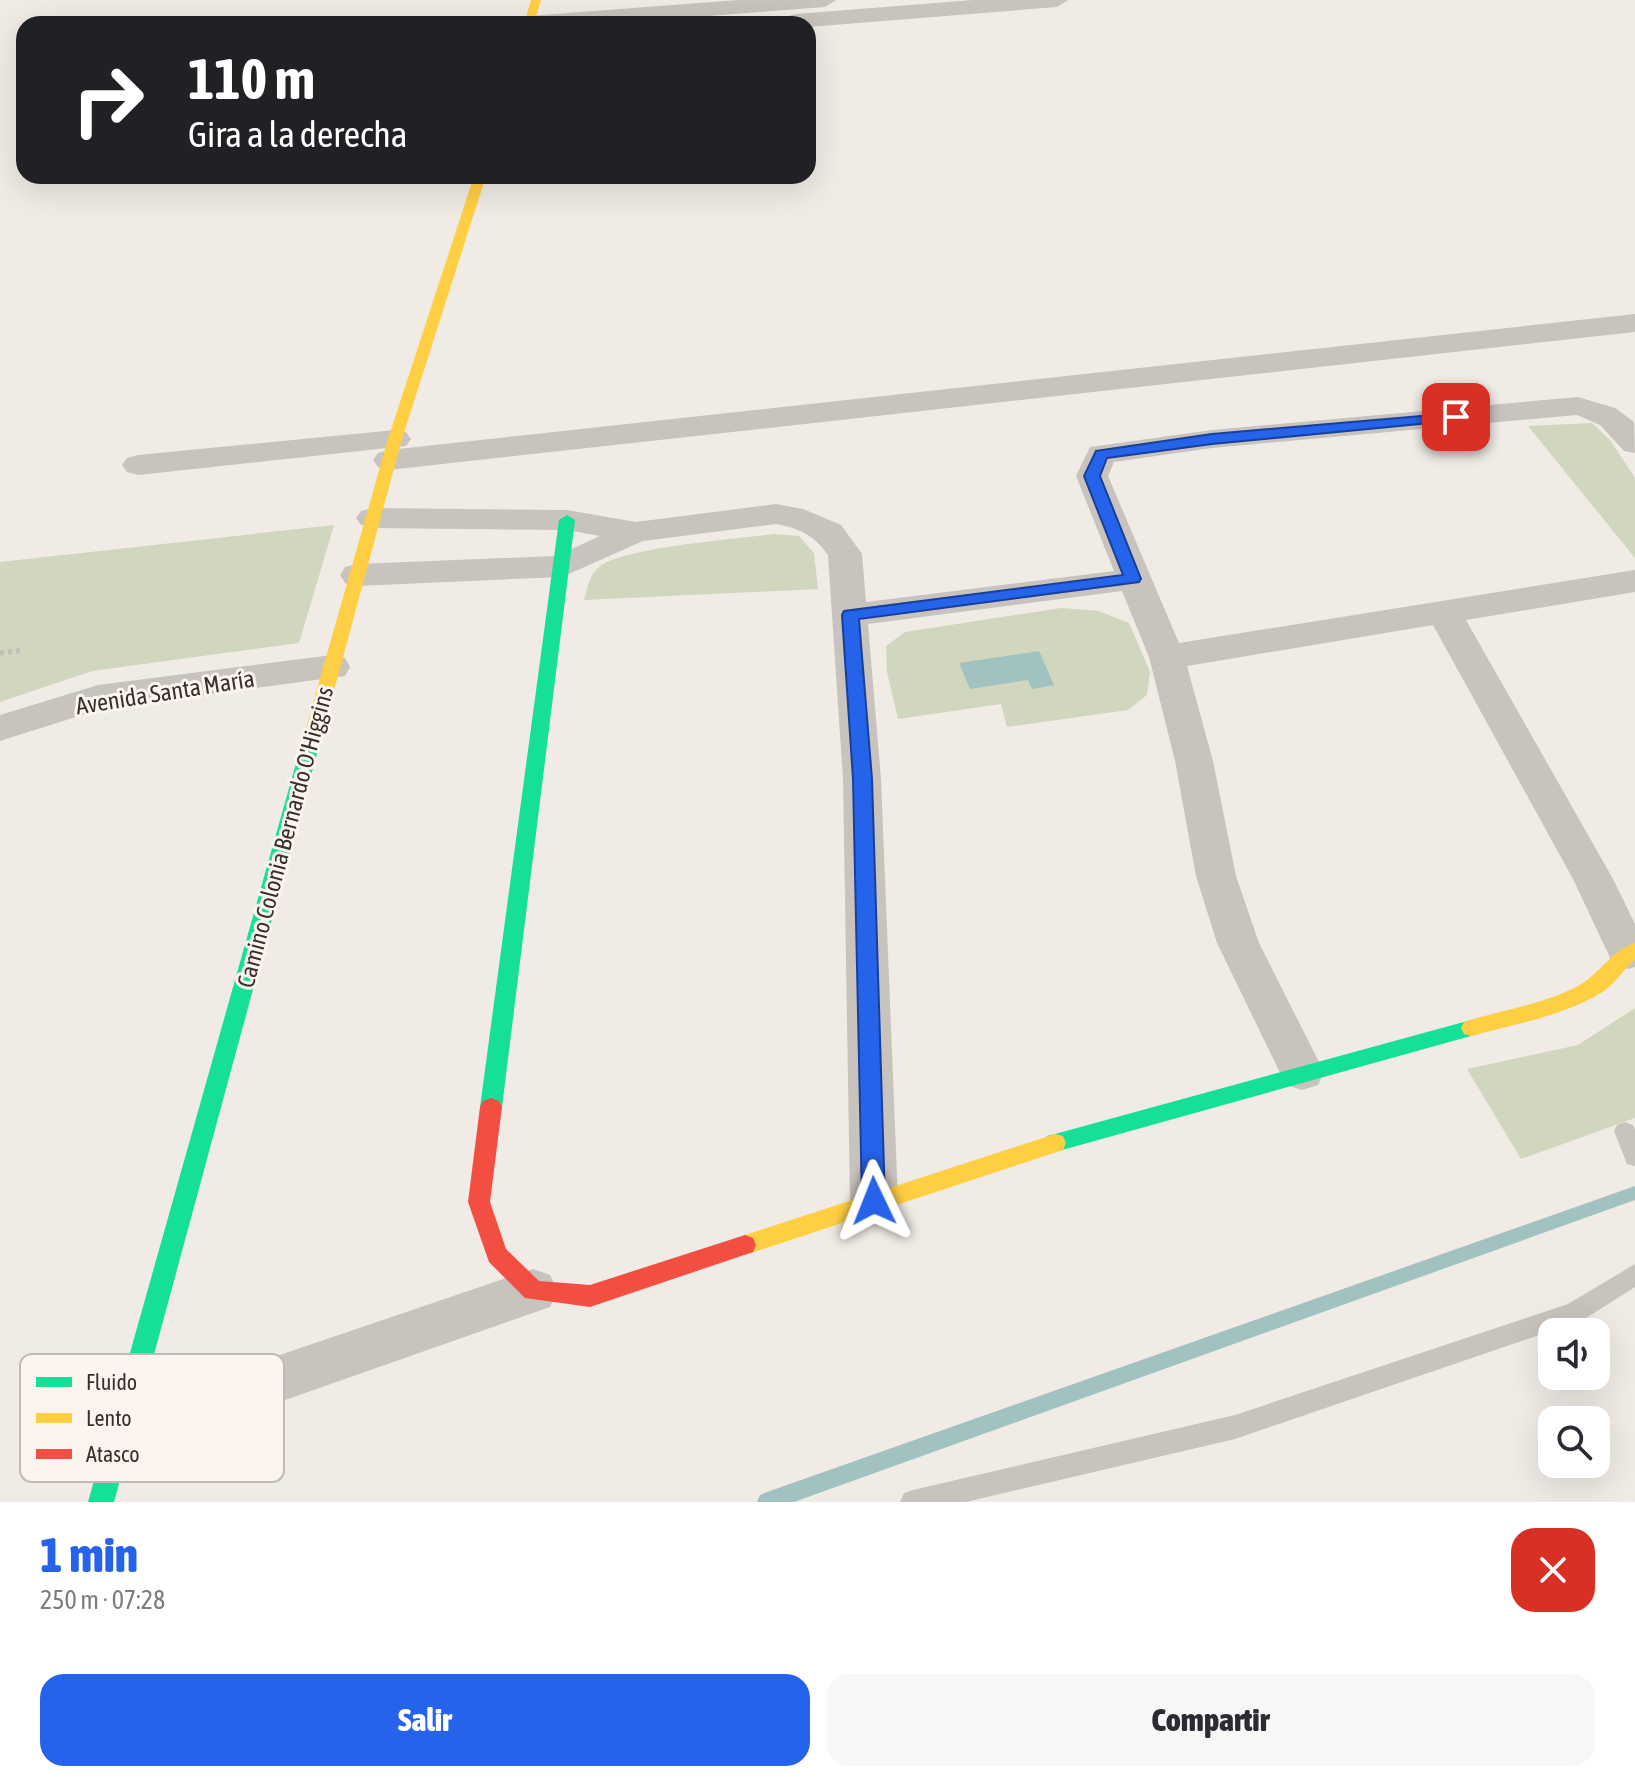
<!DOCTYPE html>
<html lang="es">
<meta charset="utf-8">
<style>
:root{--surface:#fff;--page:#f7f7f7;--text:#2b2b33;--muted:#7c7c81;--accent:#2563eb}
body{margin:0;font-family:"Asap Condensed",sans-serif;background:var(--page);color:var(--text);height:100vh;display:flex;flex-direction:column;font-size:30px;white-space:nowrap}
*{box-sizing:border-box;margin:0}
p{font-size:26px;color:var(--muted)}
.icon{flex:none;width:44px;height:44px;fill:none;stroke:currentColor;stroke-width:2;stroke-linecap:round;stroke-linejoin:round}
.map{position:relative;height:1502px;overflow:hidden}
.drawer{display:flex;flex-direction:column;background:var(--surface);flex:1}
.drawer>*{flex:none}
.top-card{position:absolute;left:16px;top:16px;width:800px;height:168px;border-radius:24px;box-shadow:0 8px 32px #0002;background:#202124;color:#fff;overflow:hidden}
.fabs{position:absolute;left:1538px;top:1318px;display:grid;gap:16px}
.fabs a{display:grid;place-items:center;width:72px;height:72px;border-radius:16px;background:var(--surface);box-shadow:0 8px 32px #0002;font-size:40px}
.pin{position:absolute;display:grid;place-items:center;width:68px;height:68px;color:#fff;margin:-34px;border-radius:16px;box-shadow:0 4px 12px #0006}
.me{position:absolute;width:88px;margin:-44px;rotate:358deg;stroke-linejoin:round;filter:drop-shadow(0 0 6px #0008)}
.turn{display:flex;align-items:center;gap:28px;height:168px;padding:0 40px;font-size:36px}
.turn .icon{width:104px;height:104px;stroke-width:2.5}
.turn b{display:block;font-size:56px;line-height:68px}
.round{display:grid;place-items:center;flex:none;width:84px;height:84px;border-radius:24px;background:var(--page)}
.summary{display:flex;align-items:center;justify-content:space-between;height:136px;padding:0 40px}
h1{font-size:48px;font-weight:800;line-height:60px;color:var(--accent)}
.primary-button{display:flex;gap:16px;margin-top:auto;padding:16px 40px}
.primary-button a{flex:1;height:92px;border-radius:24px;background:var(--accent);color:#fff;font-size:32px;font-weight:800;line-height:92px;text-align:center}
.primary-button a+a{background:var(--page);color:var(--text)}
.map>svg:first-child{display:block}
</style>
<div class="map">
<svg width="1635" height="1502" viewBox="0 0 1635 1502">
<rect width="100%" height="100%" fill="#f0ebe5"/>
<path fill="#d1d6bf" d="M 1592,423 L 1610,440 L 1635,478 L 1635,558 L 1528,426 Z
M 334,525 L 299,643 L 92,671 L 0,702 L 0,562 Z
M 774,534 L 799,536 L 814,553 L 818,589 L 584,600 C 588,587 589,575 599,567 C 623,547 738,539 774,534 Z
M 1061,608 L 1099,611 L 1129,623 L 1150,672 L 1147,695 L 1128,710 L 1007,727 L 1001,704 L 898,719 L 887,672 L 886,646 L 905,632 Z
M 1635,1008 L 1635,1118 L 1521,1159 L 1467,1069 L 1578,1045 Z"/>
<path fill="#a1c2c1" d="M 1039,651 L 1054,685 L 1032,689 L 1028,680 L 970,689 L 959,663 Z"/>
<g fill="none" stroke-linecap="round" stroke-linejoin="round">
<path fill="#a1c2c1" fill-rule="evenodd" d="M 1635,1186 L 1635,1200 L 794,1502 L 757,1502 L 760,1495 L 767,1492 Z"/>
<path stroke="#c2bbb6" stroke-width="5" stroke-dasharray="4 4" stroke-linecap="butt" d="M 0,653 L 24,650"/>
<path fill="#c9c3be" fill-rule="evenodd" d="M 1625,1122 L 1633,1125 L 1635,1129 L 1635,1166 L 1627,1164 L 1614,1131 L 1617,1125 Z
M 1635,1264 L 1635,1287 L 1583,1320 L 1235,1439 L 966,1502 L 900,1502 L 904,1493 L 913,1490 L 1235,1415 L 1568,1304 Z"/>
<path fill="#c9c3be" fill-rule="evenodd" d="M 738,0 L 836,0 L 825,7 L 604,24 L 518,23 L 521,18 L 529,16 Z
M 973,0 L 1068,0 L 1057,7 L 808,27 L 808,24 L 787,24 L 785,21 L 788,16 L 796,14 Z
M 1635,314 L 1635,332 L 389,470 L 378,467 L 373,460 L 378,453 L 389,450 Z
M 1578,397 L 1615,408 L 1634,422 L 1635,453 L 1624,451 L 1600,425 L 1577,415 L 1212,448 L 1114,462 L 1108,476 L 1179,643 L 1635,570 L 1635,592 L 1466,620 L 1613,879 L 1635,924 L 1635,967 L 1628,969 L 1613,964 L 1573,879 L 1433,625 L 1187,666 L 1213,761 L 1236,876 L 1259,943 L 1324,1072 L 1318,1085 L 1302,1090 L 1286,1085 L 1217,943 L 1196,876 L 1175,761 L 1149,657 L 1122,591 L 868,624 L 881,779 L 898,1201 L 891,1215 L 874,1221 L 857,1215 L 850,1201 L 843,779 L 828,555 C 814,535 799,528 776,524 L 643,541 L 562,577 L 357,586 L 345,583 L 340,575 L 345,567 L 357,564 L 556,556 L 600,536 L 567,530 L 373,528 L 361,525 L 356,518 L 361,511 L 373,508 L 567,510 L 636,522 L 776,504 L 803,509 L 841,525 L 857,547 L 862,554 L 866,602 L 1114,571 L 1076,476 L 1090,447 L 1212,430 Z
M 395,430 L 406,432 L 411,439 L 406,446 L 138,475 L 127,472 L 122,465 L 127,458 L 138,455 Z
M 332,655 L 345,658 L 350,667 L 345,676 L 101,709 L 0,741 L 0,715 L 98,685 Z
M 533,1269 L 550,1275 L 558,1291 L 550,1307 L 268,1406 L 250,1399 L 242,1382 L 250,1365 Z"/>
<path fill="#16e098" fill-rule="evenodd" d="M 567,515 L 575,520 L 502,1107 L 499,1113 L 491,1116 L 483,1113 L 480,1107 L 559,520 Z
M 313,729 L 322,735 L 114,1502 L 88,1502 L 304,735 Z
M 1471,1020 L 1478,1022 L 1481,1028 L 1478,1034 L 1055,1152 L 1047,1150 L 1044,1143 L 1047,1136 L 1055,1134 Z"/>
<path fill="#ffcf43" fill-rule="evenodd" d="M 531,0 L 541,0 L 534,24 L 524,24 Z
M 474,176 L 486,176 L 402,439 L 322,735 L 313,741 L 307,739 L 304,735 L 388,439 Z
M 1635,943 L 1635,960 C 1623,969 1616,983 1604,991 C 1564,1016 1515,1024 1471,1036 L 1464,1034 L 1461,1028 L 1464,1022 C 1501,1010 1541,1005 1576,987 C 1599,976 1610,951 1635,943 Z
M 1055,1134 L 1063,1136 L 1066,1143 L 1063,1150 L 745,1255 L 737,1252 L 734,1245 L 737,1238 L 745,1235 Z"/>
<path fill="#f24e42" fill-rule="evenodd" d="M 491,1098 L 499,1101 L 502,1107 L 490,1202 L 506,1249 L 539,1281 L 590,1285 L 745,1235 L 753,1238 L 756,1245 L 753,1252 L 590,1307 L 525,1298 L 489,1262 L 468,1202 L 480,1107 L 483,1101 Z"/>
</g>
<path fill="#2563eb" stroke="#184099" stroke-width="2" d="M 1456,413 L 1464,417 L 1461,420 L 1212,444 L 1107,458 L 1100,476 L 1141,579 L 1139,582 L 859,619 L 872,779 L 885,1201 L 882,1208 L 874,1210 L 866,1208 L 862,1201 L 853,779 L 842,615 L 844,611 L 1123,575 L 1084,476 L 1096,451 L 1212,434 Z"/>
<g text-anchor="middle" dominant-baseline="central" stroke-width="6" stroke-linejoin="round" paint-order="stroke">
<g font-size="24" fill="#3b302b" stroke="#fbf5ee">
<text transform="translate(165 692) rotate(-9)">Avenida Santa María</text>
<text transform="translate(285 837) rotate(-75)">Camino Colonia Bernardo O'Higgins</text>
</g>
</g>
<rect x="20" y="1354" width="264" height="128" rx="12" fill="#fbf5ee" stroke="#c1bab4" stroke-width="2"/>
<rect x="36" y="1377" width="36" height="10" fill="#16e098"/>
<rect x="36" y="1413" width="36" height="10" fill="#ffcf43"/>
<rect x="36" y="1449" width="36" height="10" fill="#f24e42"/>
<g font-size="22" fill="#3b302b">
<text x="86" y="1390">Fluido</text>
<text x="86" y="1426">Lento</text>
<text x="86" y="1462">Atasco</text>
</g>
</svg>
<div class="fabs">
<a><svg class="icon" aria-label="sound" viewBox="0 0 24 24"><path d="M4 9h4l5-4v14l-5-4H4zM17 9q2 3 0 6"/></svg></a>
<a><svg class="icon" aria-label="search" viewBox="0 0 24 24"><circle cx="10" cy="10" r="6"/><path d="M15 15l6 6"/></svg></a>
</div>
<div class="pin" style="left:1456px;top:417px;background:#d93025"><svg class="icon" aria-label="arrive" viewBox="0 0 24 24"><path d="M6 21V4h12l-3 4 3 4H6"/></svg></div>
<svg class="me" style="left:874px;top:1201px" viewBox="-20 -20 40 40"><path d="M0-17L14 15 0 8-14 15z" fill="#2563eb" stroke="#fff" stroke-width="4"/></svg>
<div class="top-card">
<div class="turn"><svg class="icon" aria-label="right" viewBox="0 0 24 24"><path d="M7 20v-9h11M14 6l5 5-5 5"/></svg><div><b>110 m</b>Gira a la derecha</div></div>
</div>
</div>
<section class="drawer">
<div class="summary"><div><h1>1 min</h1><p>250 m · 07:28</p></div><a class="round" style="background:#d93025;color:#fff"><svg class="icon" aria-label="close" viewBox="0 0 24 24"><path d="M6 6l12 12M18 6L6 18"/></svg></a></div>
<div class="primary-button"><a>Salir</a><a>Compartir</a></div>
</section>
